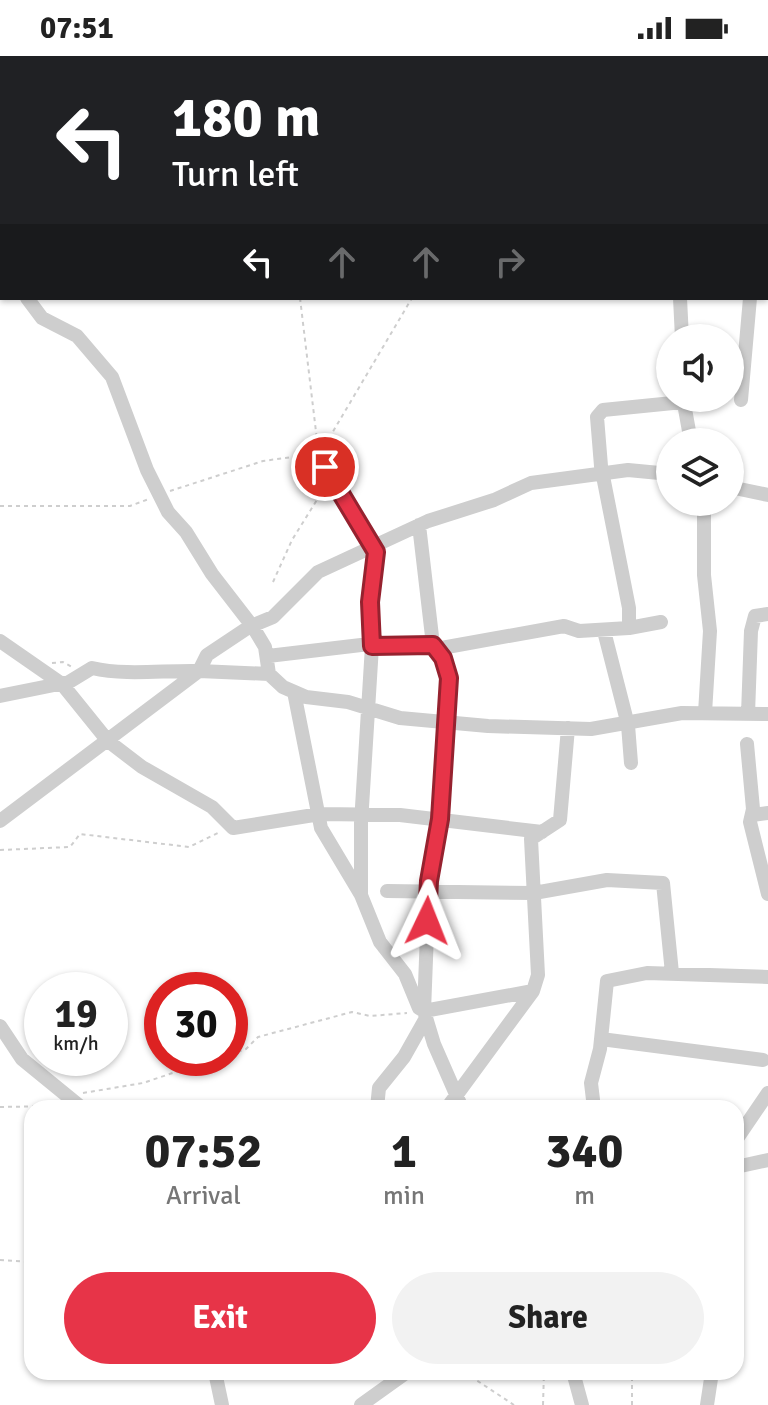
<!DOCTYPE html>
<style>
:root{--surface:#fff;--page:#f2f2f2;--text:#222;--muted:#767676;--accent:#e73448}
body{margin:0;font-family:Signika,sans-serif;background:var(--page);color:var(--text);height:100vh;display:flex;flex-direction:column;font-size:30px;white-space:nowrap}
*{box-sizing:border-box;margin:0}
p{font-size:26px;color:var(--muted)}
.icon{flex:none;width:44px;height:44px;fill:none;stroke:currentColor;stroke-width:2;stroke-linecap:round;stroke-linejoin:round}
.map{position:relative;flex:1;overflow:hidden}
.side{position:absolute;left:24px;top:1044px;width:720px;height:280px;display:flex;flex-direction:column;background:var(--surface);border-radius:24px;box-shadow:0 2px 6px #0004}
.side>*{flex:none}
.guide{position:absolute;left:0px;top:0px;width:768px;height:244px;box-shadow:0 2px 6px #0004;background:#202124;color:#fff;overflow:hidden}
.controls{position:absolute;left:656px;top:268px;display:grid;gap:16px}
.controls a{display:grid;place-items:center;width:88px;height:88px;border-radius:50%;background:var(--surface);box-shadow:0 2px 6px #0004;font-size:40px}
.speed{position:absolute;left:24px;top:916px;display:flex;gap:16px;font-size:40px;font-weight:700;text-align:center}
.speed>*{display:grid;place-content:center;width:104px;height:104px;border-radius:50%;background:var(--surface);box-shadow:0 2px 6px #0004;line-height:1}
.speed small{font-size:20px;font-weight:400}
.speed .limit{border:12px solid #d22;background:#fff;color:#111}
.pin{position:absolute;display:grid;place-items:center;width:68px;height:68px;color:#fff;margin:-34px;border:4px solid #fff;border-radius:50%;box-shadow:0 2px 8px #0007}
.me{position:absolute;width:88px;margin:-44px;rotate:2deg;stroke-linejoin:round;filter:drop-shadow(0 0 6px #0008)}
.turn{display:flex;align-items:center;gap:28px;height:168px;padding:0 40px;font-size:36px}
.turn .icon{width:104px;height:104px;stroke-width:2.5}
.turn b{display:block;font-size:56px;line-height:68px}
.lanes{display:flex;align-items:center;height:76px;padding:0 40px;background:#0003;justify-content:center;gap:40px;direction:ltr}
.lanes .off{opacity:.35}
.eta{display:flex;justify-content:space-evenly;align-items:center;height:136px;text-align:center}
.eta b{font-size:48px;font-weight:800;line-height:56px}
.button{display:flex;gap:16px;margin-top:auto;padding:16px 40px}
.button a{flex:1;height:92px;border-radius:48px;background:var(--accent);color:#fff;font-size:32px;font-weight:800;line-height:92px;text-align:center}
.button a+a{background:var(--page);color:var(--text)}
.status{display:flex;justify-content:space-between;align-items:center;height:56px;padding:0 40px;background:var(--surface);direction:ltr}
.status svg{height:22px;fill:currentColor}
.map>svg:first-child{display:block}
</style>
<div class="status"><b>07:51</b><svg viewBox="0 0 49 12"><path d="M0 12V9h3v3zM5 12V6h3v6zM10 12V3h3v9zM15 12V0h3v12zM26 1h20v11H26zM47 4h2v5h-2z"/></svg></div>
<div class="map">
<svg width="768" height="1349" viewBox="0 0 768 1349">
<rect width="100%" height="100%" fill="#fff"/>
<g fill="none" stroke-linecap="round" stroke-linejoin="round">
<path stroke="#cecece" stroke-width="2" stroke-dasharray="4 4" stroke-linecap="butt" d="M 291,0 L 291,2
M 611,0 L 612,2
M 748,0 L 748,2
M 6,2 L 7,0
M 538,2 L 540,0
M 0,5 L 2,5
M 300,242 L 317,384
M 325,389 L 412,242
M 170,435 L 263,405 L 307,399
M 0,450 L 130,450 L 149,443
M 273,526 L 292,484 L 320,439 L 322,428
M 52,607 L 63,606 L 72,611
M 0,794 L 70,791 L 80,778 L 189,791 L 220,776
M 230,998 L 246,993 L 258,981 L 352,956 L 370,960 L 407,957
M 83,1037 L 143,1027 L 217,1002
M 0,1051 L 61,1050
M 0,1204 L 32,1206
M 464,1316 L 514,1349
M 543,1349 L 544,1316
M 632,1349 L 632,1316"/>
<path stroke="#cecece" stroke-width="14" d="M 0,207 L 2,209
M 766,221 L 768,221
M 27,242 L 42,262 L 77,280 L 112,321 L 147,414 L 168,456 L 186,476 L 212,518 L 253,571 L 265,591 L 269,618 L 283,631 L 306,641 L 348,646 L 400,662 L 488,670 L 591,673 L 682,657 L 768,658
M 680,242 L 682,282
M 683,342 L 691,386
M 741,344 L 750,242
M 318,397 L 376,496 L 370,546 L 372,590 L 361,767 L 361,839
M 730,431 L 768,439
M 704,446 L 704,519 L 710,575 L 705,657
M 419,469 L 433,589
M 629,572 L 661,566
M 604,575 L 628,669 L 631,707
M 0,585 L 62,628 L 108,685 L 142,711 L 212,751 L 233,772 L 320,758 L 400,759 L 542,776
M 436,593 L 564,570 L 579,575 L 629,572 L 629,552 L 601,410 L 597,361 L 603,354 L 683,346
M 268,600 L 361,589 L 433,589 L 443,602 L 449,622 L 440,763 L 429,825 L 424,955 L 434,988 L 462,1052
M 294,636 L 321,772 L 361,839 L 380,886 L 405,918 L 419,952 L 424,955 L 533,935
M 0,640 L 69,626 L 92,612 C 127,620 163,614 199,615 L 207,599 L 249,571 L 273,561 L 318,516 L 428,465 L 494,444 L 531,427 L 628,414 L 670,418
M 748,658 L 751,575 L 755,560 L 768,558
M 747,688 L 753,753 L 750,766 L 768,838
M 752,759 L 768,757
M 0,765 L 199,615 L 269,618
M 387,835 L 534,837 L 607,824 L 663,827 L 672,917
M 0,970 L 22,1003 L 82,1052
M 601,983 L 763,1004
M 377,1052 L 379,1032 L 404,1001 L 426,962
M 447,1052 L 533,935 L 538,919 L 531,783 L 560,764 L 568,672
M 594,1052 L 591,1027 L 600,993 L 607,925 L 647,917 L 768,921
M 736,1084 L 768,1037
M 736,1111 L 768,1104
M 215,1316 L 222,1349
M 573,1316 L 582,1349
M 361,1349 L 407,1316
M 707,1349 L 712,1316"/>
</g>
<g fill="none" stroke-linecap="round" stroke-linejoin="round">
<defs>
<path id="route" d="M 325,411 L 376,496 L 370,546 L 372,590 L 433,589 L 443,602 L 449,622 L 440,763 L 429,825 L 427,865"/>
</defs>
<use href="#route" stroke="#96222f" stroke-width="20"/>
<use href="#route" stroke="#e73448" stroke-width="14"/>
</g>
</svg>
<div class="controls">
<a><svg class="icon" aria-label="sound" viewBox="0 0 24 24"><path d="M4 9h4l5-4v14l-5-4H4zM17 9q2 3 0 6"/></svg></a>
<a><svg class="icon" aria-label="layers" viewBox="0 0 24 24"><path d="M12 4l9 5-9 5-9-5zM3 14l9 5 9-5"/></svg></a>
</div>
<div class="speed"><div>19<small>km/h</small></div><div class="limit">30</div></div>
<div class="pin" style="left:325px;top:411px;background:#d93025"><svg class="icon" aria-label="arrive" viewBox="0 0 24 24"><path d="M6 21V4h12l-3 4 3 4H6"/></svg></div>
<svg class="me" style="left:427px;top:865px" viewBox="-20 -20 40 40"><path d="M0-17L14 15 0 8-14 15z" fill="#e73448" stroke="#fff" stroke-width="4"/></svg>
<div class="guide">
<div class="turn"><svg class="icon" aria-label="left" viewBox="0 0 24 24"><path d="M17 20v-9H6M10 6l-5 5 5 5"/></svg><div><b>180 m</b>Turn left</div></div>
<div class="lanes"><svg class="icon" aria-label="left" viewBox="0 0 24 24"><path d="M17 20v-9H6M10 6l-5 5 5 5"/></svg><svg class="icon off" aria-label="ahead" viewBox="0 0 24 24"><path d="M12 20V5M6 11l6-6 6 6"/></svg><svg class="icon off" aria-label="ahead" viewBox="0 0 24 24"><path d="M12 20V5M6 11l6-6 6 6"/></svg><svg class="icon off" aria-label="right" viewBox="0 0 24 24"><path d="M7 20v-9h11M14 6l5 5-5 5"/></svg></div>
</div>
<section class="side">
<div class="eta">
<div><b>07:52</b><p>Arrival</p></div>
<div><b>1</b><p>min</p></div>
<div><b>340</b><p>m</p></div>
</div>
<div class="button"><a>Exit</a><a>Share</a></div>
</section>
</div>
